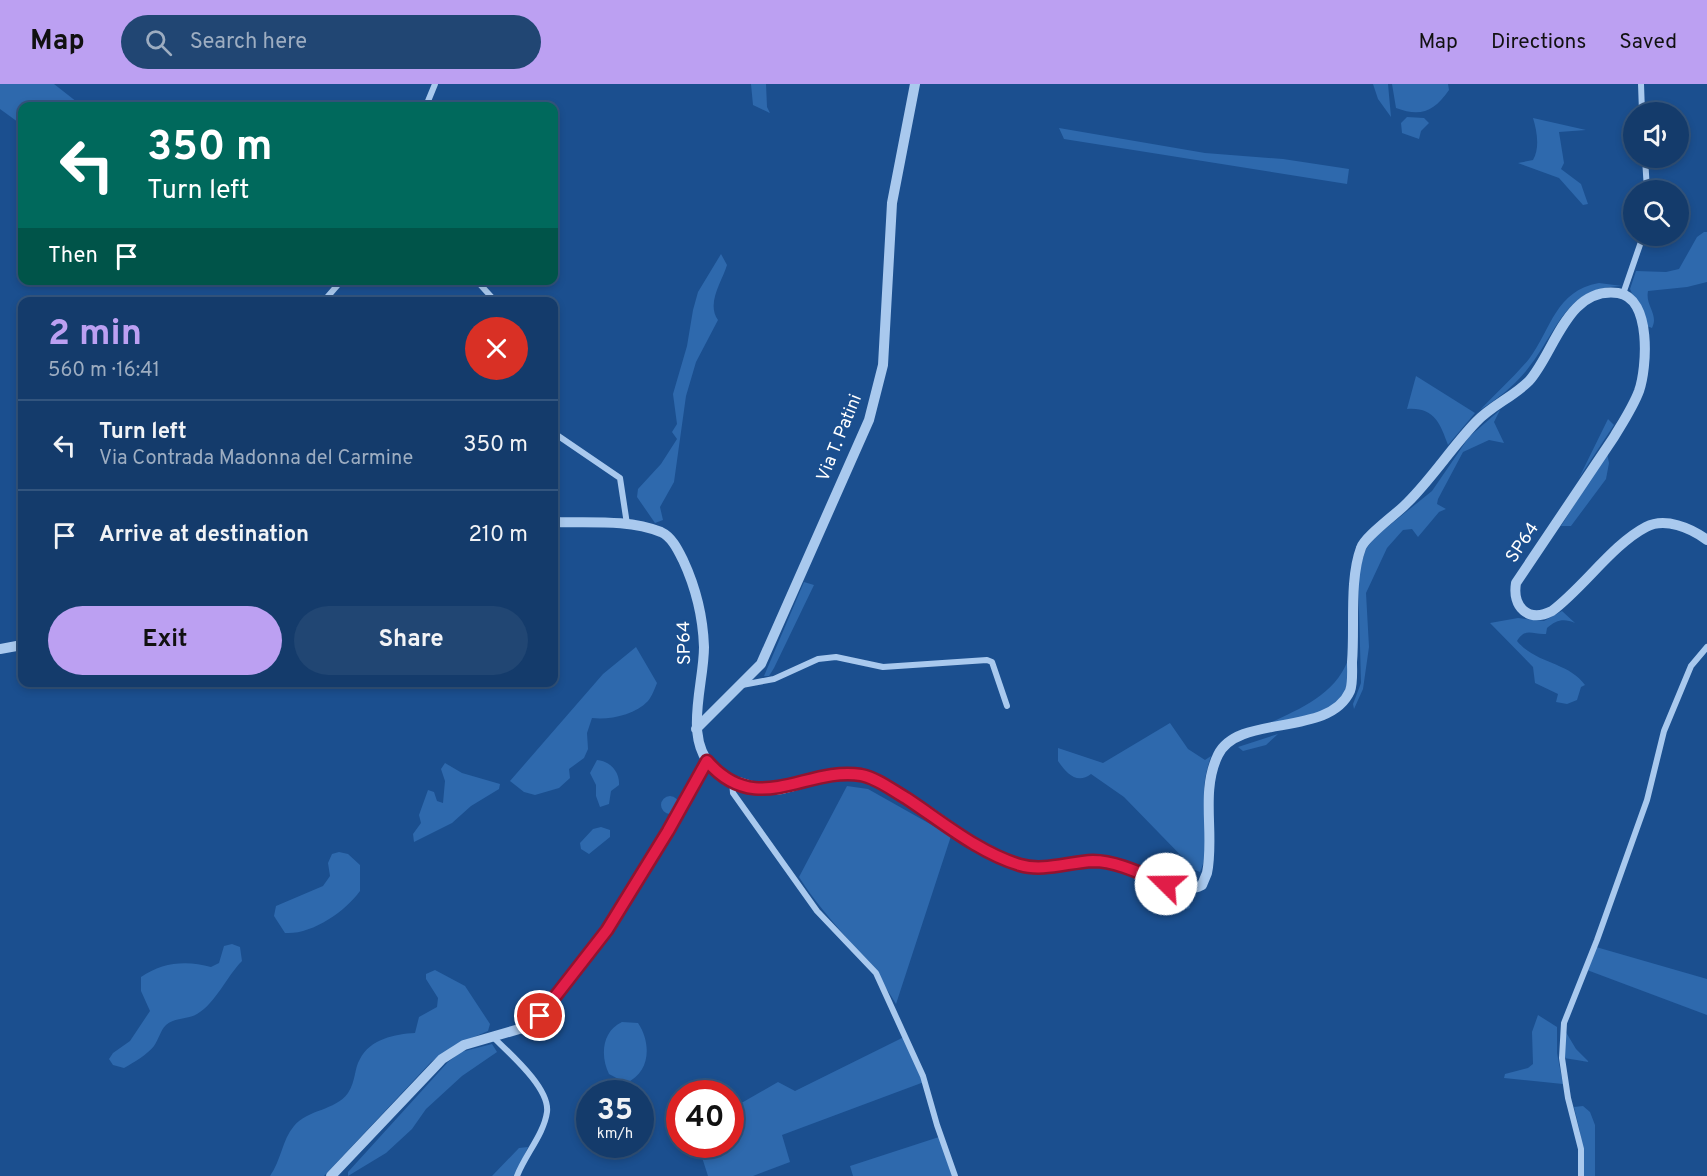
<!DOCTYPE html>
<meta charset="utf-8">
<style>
:root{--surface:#143b6b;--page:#214673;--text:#f1f3f6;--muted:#9dadc1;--line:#33557e;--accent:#bca0f2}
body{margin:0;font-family:Overpass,sans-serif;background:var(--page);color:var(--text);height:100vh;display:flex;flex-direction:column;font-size:22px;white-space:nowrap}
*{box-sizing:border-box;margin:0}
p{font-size:20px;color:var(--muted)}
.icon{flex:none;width:33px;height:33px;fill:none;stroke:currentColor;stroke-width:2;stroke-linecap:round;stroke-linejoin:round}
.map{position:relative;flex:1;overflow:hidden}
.details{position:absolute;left:18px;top:213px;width:540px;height:390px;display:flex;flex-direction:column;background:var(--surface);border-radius:12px;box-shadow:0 3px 9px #0003,0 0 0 2px var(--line)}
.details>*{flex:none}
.top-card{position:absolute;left:18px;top:18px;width:540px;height:183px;border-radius:12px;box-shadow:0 3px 9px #0003,0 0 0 2px var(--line);background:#00695c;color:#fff;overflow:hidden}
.fabs{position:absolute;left:1623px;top:18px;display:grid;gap:12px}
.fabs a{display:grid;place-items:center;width:66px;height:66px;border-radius:50%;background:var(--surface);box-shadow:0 3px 9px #0003,0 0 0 2px var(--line);font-size:30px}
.speed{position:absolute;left:576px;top:996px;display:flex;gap:12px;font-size:30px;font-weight:700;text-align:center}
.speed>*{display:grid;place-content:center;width:78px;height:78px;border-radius:50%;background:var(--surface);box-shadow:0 3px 9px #0003,0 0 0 2px var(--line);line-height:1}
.speed small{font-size:15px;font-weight:400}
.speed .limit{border:9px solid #d22;background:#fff;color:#111}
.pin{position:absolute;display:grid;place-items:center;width:51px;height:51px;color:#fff;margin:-26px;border:3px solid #fff;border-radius:50%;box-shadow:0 2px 6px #0007}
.me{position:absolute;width:66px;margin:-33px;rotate:292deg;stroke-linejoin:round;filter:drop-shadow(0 0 4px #0008)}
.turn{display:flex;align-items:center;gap:21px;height:126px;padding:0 30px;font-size:27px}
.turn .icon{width:78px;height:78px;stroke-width:2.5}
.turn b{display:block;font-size:42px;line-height:51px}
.then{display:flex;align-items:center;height:57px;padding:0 30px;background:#0003;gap:12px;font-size:22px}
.round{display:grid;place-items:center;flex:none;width:63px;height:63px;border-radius:32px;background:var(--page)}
.summary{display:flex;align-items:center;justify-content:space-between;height:102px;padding:0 30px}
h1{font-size:36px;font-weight:700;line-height:45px;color:var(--accent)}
.action{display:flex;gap:12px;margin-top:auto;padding:12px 30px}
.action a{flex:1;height:69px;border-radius:36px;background:var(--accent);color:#111;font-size:24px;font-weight:700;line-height:69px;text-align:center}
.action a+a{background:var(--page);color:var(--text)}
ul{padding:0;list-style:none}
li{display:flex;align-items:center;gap:18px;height:90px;padding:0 30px;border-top:2px solid var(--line)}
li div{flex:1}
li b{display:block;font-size:22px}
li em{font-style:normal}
header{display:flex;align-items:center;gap:36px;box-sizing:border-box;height:84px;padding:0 30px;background:var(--accent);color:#111}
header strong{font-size:28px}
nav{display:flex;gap:33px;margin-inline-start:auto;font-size:21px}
.search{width:420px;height:54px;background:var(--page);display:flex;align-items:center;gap:15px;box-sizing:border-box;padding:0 21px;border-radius:33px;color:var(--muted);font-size:22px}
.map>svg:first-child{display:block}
</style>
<header>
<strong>Map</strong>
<div class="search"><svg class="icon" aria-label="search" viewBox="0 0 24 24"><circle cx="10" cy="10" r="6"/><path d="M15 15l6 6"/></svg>Search here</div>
<nav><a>Map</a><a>Directions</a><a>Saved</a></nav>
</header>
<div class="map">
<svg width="1707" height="1092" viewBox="0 0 1707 1092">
<rect width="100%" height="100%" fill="#1b4f8f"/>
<path fill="#2e69ad" d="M 0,0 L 54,0 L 77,18 L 79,22 L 22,22 L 22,41 L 0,25 Z
M 751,0 L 766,0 L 767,23 L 770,29 L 753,21 Z
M 1373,0 L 1388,0 L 1391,33 L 1378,15 Z
M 1392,0 L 1448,0 L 1449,6 C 1434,28 1420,33 1396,24 Z
M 1407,33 L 1424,34 L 1429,39 L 1421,47 L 1419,55 L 1402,49 L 1401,39 Z
M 1533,34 L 1586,46 L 1559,48 L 1564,79 L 1561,85 L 1581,100 L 1588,120 L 1583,121 L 1559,94 L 1518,79 L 1533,76 C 1540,64 1537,47 1533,34 Z
M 1059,44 L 1205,69 L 1283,75 L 1349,85 L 1347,100 L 1064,55 Z
M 1704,148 L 1707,148 L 1707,198 L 1687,203 L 1648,207 C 1645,222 1659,230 1652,244 L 1647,242 L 1630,205 L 1636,187 L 1666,188 L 1679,185 L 1697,153 Z
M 721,170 L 727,181 C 722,198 706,219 718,236 L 696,278 L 686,312 L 674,398 L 660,423 L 663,436 L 655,439 L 637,413 L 638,405 L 661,380 L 677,355 L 672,348 L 677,340 L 673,310 L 687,262 L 693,226 L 698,208 Z
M 1599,199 L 1622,202 C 1563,203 1558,249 1526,287 C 1513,303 1497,315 1480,326 C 1496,309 1514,293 1529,275 C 1552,244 1555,207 1599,199 Z
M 1416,292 L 1475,329 L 1448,361 C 1440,339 1434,323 1407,325 Z
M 1500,326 L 1494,338 L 1504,359 L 1489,356 L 1463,368 L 1438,415 L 1437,420 L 1446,425 L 1439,428 L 1418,453 L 1412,445 L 1403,446 L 1387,464 L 1366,509 L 1369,563 L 1363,605 L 1354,625 L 1353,620 L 1361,599 L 1358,489 L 1366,465 L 1375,453 L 1432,407 L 1469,353 Z
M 1608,335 L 1614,341 L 1579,394 Z
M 1607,369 L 1609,379 L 1606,395 L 1571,442 L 1561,442 Z
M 804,498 L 814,501 L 774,584 L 769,592 L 764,592 Z
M 1562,527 L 1575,539 C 1564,534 1556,536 1547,544 L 1546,550 C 1533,551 1525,543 1517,557 C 1536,580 1569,578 1585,601 L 1581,603 L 1577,616 L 1567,620 L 1556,618 L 1558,610 L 1535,599 L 1533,583 L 1490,539 L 1518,534 L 1544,537 Z
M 636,563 L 657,599 C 655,604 652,612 648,617 C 635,631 610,636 592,634 L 587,649 L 588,665 L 584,674 L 569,685 L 570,694 L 559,704 L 535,711 L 524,708 L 510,697 L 603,590 Z
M 1348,576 C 1348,585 1348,596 1346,605 C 1340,631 1286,638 1264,642 C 1296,626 1334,613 1348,576 Z
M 1170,639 L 1188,665 L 1205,676 L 1211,672 C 1207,684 1204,696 1204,708 C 1204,733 1211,765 1200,788 L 1195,786 L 1124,713 L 1091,690 C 1077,701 1066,689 1058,677 L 1058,664 L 1103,679 Z
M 1278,650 L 1266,661 L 1243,667 L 1238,663 Z
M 597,676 C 610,677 620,688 619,701 L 611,707 L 609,720 L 600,723 L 596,712 L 596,701 L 590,689 Z
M 445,679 L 462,689 L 500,700 L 499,705 L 471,722 L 452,739 L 414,758 L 413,750 L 421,739 L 419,731 L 428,706 L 434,708 L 437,717 L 443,719 L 445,697 L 441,685 Z
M 847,702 L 868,705 L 939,745 L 941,742 L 952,749 L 896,920 C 869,872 828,839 799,793 Z
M661 721a9 9 0 1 1 18 0a9 9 0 1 1-18 0Z
M 601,743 L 610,746 L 610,753 L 589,770 L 581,765 L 580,759 L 593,745 Z
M 339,768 L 348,770 L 360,781 L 360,807 C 345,828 311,851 285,849 L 274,832 L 276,822 L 323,802 L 330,792 L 328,779 L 332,770 Z
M 1142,798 L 1187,813 L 1190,824 L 1178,827 L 1173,825 Z
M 232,860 L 240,863 L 242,877 C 226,893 216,919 197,930 C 187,936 175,933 166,941 C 160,947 159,955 154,962 C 148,970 133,979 124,984 L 113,981 L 109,975 L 113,969 L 130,957 L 150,927 L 141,907 L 141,893 C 162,878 187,876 211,883 L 219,879 L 224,862 Z
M 1596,863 L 1707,895 L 1707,931 L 1587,886 Z
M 435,886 L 465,902 L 490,940 L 488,947 L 455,961 L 431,978 L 324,1092 L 270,1092 C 281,1077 282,1056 294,1042 C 308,1025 335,1027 348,1009 C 356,997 354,985 360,975 C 370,955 395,950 415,949 L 419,933 L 437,923 L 438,914 L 426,895 L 426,890 Z
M 1538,931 L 1557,943 L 1557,969 L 1563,1000 L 1504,994 L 1505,990 L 1528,984 L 1533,980 L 1532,948 Z
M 622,938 L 638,939 C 652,960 650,989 626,999 L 609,990 C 600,972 602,947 622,938 Z
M 1564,945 L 1576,965 L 1589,978 L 1564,974 Z
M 904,953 L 924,998 L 782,1051 L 790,1078 L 753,1092 L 708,1092 L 698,1061 L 730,1060 L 731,1025 L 778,998 L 795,1007 Z
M 492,960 L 497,968 L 462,992 L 426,1025 L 412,1045 L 386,1069 L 348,1092 L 348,1088 L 448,978 L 461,968 Z
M 1583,1022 L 1590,1028 L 1595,1041 L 1595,1092 L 1584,1092 L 1580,1048 L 1574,1023 Z
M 939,1053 L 952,1092 L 853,1092 L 850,1082 Z
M 528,1063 L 515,1092 L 492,1092 L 519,1064 Z"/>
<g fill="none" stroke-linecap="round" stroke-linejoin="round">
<path stroke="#a9c9ee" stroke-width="6" d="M 1641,0 L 1642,28
M 426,22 L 435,0
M 1645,74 L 1647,106
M 476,196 L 496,218
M 1623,210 L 1643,152
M 323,218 L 342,196
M 554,349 L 620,394 L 627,440
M 742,601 L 774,595 L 818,575 L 836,573 L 883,583 L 987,576 L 992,578 L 1007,622
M 732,697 L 733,709 L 817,827 L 876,889 L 923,992 L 937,1041 L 955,1092
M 493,953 C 509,969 550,1004 547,1028 C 544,1050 525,1071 517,1092
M 1581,1092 L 1581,1065 L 1568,1014 L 1562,974 L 1564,939 L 1597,856 L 1647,716 L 1664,647 L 1691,582 L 1707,563"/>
<path stroke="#a9c9ee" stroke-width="10" d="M 554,438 C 589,439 628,435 661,448 C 672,453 678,466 683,476 C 696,504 703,533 704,563 C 704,603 681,658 717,688 C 724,694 733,697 742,699 C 754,703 769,707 782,705 C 808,700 838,683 866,693 C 921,712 963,761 1018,780 C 1043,789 1070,776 1095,777 C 1103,778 1113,781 1121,783 C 1146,790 1177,814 1202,801 L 1207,789 C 1215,751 1200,708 1218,671 C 1238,629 1329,654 1350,607 C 1353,599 1352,587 1352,578 C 1355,544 1349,496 1361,464 C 1365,452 1398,429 1408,418 C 1433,393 1452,363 1476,338 C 1491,322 1513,313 1529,297 C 1555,268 1567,202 1618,209 C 1652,214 1647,284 1639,307 C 1633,323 1623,338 1614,353 L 1516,499 C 1512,523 1528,539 1552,527 C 1583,504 1613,460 1646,443 C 1665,433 1691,444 1707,456
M 0,565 L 22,561
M 696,645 L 761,580 L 869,336 L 883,281 L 892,119 L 915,0
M 331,1092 L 442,975 L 464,961 L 526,943 L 540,932 L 607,846 L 668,747 L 707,677"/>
</g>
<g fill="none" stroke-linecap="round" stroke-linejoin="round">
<defs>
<path id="route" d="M 540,932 L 607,846 L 668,747 L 707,677 C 757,735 806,682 861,691 C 877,694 892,706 906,714 C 941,737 979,769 1020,781 C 1043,788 1069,778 1093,777 C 1117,777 1144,791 1166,800"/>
</defs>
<use href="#route" stroke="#92132f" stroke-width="15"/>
<use href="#route" stroke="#e11d48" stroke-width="10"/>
</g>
<g text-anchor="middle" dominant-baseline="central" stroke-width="4.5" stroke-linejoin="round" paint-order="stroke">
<g font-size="18" fill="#fff" stroke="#1b4f8f">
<text transform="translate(840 354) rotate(-68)">Via T. Patini</text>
<text transform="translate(1523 459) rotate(-56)">SP64</text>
<text transform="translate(685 559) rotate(-91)">SP64</text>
</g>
</g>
</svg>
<div class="fabs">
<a><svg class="icon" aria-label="sound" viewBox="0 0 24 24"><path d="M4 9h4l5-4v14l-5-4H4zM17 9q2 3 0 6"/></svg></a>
<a><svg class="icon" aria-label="search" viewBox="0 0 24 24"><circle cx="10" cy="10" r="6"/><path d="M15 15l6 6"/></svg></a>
</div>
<div class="speed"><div>35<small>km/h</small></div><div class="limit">40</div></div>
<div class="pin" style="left:540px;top:932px;background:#d93025"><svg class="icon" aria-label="arrive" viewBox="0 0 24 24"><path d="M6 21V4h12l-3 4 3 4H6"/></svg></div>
<svg class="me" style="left:1166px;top:800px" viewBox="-20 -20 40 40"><circle r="19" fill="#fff"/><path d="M0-13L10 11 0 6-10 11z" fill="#e11d48"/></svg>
<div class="top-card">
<div class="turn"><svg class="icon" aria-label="left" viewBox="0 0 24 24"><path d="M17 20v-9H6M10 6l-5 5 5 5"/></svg><div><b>350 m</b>Turn left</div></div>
<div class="then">Then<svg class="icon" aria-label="arrive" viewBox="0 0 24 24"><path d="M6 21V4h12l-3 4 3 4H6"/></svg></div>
</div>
<section class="details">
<div class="summary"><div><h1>2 min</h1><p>560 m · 16:41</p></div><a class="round" style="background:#d93025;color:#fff"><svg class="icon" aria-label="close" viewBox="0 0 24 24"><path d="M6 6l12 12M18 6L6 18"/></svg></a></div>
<ul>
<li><svg class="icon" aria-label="left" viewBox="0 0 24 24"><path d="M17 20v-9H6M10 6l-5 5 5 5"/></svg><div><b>Turn left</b><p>Via Contrada Madonna del Carmine</p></div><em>350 m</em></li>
<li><svg class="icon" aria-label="arrive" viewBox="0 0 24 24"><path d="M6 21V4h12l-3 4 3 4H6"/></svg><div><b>Arrive at destination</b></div><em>210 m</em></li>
</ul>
<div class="action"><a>Exit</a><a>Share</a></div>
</section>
</div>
